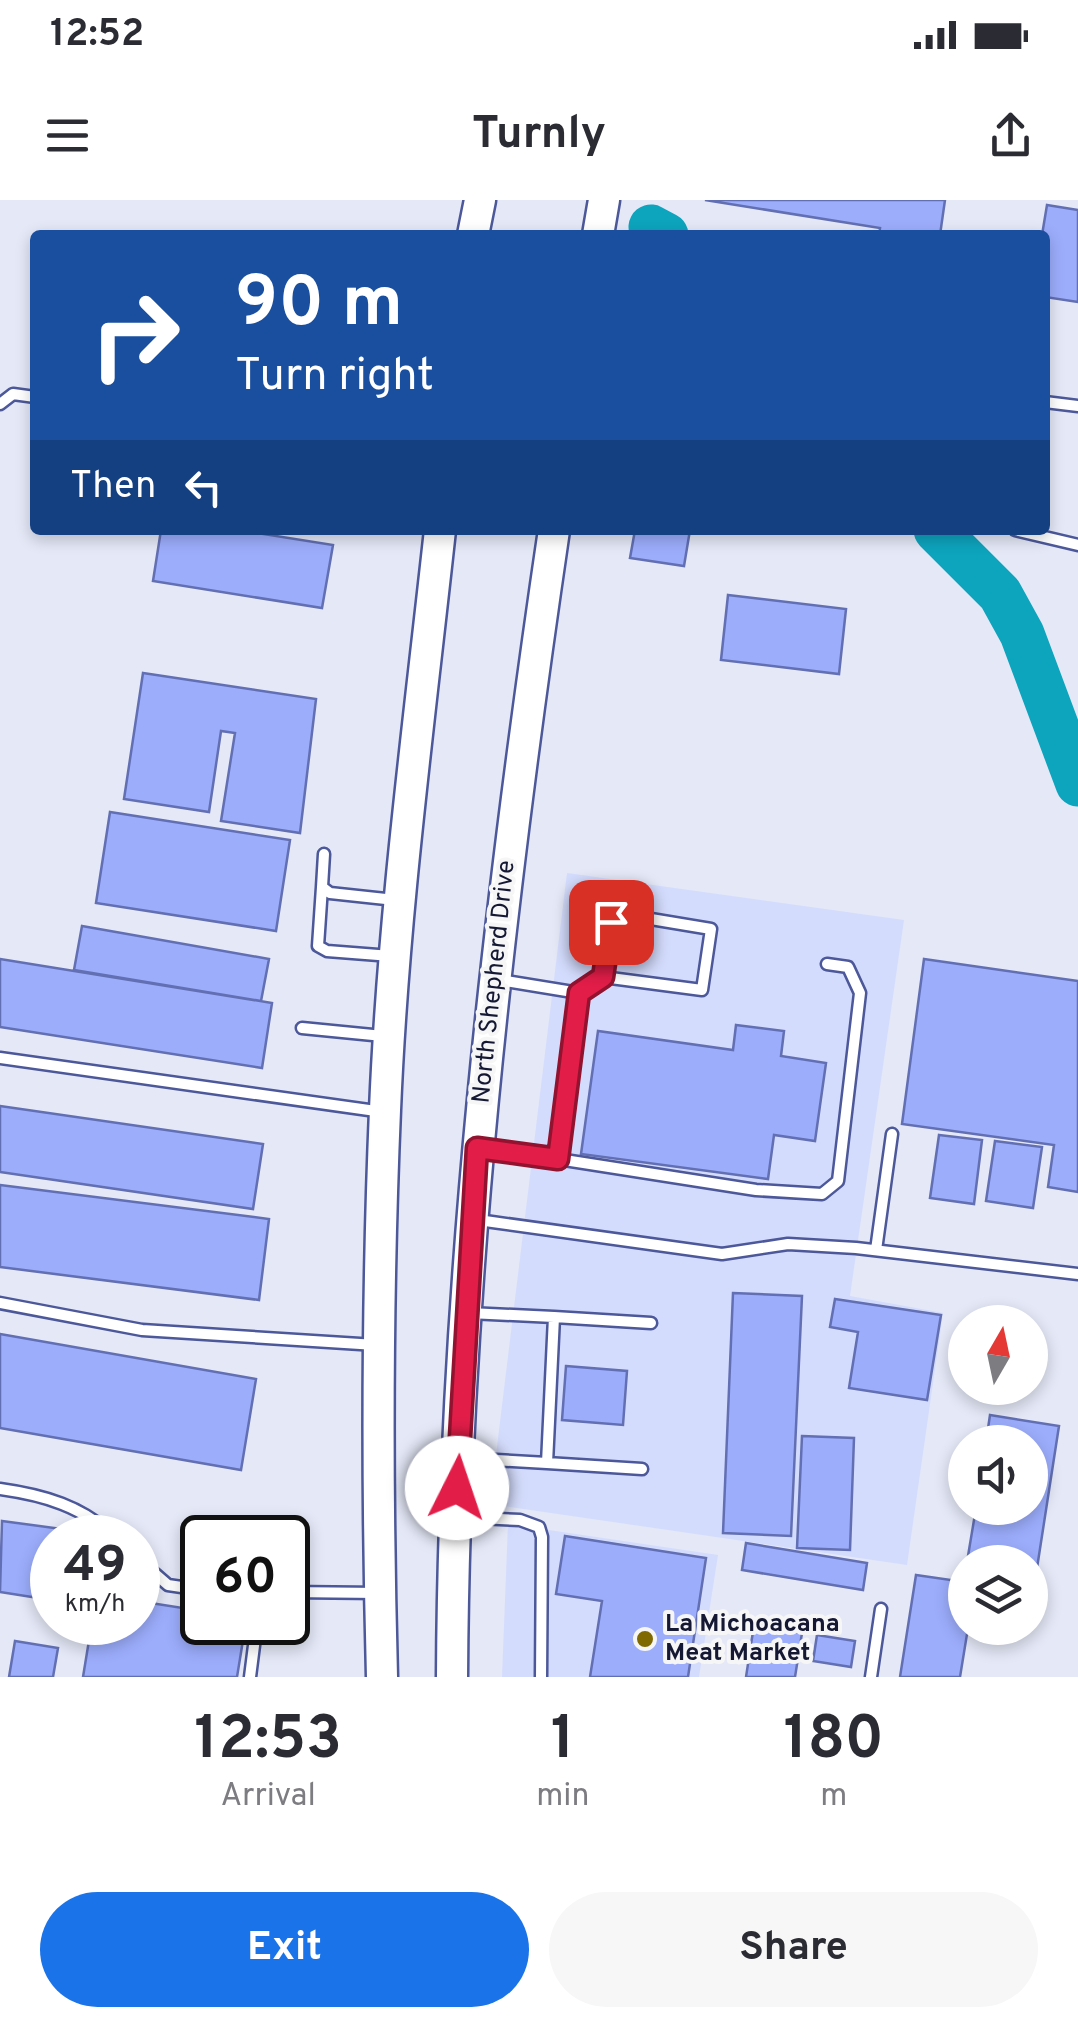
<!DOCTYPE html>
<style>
:root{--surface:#fff;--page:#f7f7f7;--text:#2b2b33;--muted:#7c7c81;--accent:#1a73e8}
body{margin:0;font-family:Overpass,sans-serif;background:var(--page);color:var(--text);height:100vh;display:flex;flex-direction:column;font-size:38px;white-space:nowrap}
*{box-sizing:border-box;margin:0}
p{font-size:32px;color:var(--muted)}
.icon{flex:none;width:55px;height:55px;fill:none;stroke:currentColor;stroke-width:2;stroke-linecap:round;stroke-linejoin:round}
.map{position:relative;height:1477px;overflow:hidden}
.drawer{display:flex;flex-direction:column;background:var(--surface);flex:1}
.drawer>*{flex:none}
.guide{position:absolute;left:30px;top:30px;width:1020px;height:305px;border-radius:10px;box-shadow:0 5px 15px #0003;background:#1a4fa0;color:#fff;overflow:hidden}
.needle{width:65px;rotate:9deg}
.tools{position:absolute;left:948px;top:1105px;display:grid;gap:20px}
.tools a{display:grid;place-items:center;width:100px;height:100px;border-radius:50%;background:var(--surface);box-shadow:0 5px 15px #0003;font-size:50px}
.speed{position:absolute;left:30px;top:1315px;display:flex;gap:20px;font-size:50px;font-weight:700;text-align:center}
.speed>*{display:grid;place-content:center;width:130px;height:130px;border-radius:50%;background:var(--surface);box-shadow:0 5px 15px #0003;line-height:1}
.speed small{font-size:25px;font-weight:400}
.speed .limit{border:5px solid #111;border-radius:15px;background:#fff;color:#111}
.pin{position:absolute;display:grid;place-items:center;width:85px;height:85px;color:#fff;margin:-42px;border-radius:20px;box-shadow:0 5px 15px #0006}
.me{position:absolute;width:110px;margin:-55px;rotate:4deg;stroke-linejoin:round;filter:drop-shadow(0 0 8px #0008)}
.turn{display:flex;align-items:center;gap:35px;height:210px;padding:0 40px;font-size:45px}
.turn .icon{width:130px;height:130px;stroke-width:2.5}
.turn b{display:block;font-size:70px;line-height:85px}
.then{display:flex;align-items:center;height:95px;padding:0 40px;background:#0003;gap:20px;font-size:38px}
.eta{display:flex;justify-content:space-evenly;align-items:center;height:170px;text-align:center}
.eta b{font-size:60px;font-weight:700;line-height:70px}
.primary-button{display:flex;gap:20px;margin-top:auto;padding:20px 40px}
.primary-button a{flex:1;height:115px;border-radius:60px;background:var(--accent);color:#fff;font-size:40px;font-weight:700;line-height:115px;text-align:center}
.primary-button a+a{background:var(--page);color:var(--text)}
.status{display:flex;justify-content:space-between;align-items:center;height:70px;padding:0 50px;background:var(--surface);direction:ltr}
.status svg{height:28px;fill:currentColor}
header{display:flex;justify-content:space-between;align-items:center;height:130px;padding:0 40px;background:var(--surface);font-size:45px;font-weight:700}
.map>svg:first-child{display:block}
</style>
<div class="status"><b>12:52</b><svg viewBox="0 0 49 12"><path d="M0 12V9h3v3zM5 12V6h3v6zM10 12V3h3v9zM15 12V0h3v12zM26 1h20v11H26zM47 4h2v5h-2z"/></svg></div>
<header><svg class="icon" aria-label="menu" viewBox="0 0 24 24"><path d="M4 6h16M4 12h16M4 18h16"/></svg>Turnly<svg class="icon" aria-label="share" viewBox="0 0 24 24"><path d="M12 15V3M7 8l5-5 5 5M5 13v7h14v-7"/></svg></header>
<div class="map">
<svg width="1078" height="1477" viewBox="0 0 1078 1477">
<rect width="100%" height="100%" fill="#e4e8f7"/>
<path fill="#d4dcfd" d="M 567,673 L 904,720 L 850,1096 L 943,1113 L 907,1365 L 490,1304 Z
M 508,1324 L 718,1355 L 699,1477 L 502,1477 Z"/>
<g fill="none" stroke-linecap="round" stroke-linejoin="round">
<path stroke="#0da4bd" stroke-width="45" d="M 651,27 L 666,35
M 936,330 L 1000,394 L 1022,434 L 1078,584"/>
</g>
<path fill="#9cadfc" stroke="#626fb2" stroke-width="2.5" d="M 705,0 L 945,0 L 940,35 L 879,35 L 880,28 Z
M 1047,5 L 1078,10 L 1078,102 L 1045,97 L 1042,35 Z
M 161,330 L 238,330 L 333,345 L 322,408 L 153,381 Z
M 635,330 L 690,330 L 684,366 L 630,358 Z
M 728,395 L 846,409 L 839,474 L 721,460 Z
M 143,473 L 316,499 L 300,633 L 221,621 L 235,533 L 221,531 L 209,612 L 124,599 Z
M 110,612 L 290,640 L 276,731 L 96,703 Z
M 82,726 L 269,759 L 261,801 L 74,770 Z
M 0,759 L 272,803 L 262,868 L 0,827 Z
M 924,759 L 1078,781 L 1078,992 L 1048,987 L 1054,945 L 902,924 Z
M 736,825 L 784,831 L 781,856 L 826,863 L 815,941 L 774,935 L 768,979 L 581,954 L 598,831 L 733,850 Z
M 0,906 L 263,944 L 253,1009 L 0,972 Z
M 939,935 L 982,940 L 974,1004 L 930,998 Z
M 995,941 L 1042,947 L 1033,1008 L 986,1001 Z
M 0,985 L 269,1019 L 259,1100 L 0,1067 Z
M 733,1093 L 802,1096 L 791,1336 L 723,1333 Z
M 835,1099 L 941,1115 L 927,1200 L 849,1188 L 858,1132 L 830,1127 Z
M 0,1134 L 256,1179 L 241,1270 L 0,1228 Z
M 566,1166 L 627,1171 L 623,1225 L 562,1220 Z
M 990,1215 L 1059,1226 L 1035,1381 L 1030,1380 L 1030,1362 L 967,1362 L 976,1308 L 1030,1308 L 1030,1242 L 986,1242 Z
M 802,1236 L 854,1238 L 850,1350 L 797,1348 Z
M 2,1321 L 62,1329 L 61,1338 L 52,1338 L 51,1400 L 0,1392 Z
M 565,1336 L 706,1358 L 688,1477 L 590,1477 L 602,1401 L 556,1394 Z
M 746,1343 L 867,1363 L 863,1390 L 742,1370 Z
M 916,1375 L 965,1382 L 968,1428 L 960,1477 L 900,1477 Z
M 138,1401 L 202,1411 L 202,1422 L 246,1422 L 237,1477 L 83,1477 L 92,1422 L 138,1422 Z
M 754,1425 L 802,1433 L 795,1477 L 746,1477 Z
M 817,1435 L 855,1441 L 851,1467 L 813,1461 Z
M 15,1441 L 58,1448 L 53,1477 L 9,1477 Z"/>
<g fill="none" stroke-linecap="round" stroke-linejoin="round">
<defs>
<path id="lane" d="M 1045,202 L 1078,206
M 0,204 L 13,194 L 35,197
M 1015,330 L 1078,345
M 324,654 L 322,687 L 330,693 L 395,700
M 322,687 L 318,746 L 327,751 L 391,756
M 579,793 L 603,777 L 702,790 L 711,729 L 621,714 L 611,721 L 603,777
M 302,828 L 383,836
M 0,858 L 383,912
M 484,949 L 558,959 L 579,793 L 500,780
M 558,959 L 756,990 L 822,994 L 838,981 L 860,793 L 848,767 L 827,764
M 478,1020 L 722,1054 L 788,1044 L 856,1048 L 1078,1074
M 876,1050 L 892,934
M 0,1103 L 142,1130 L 376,1145
M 554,1117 L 651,1123
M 460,1258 L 547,1263 L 554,1117 L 469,1113
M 547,1263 L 642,1269
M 0,1289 C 43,1295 83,1306 115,1338
M 457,1317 L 520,1320 L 539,1327 L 542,1337 L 541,1477
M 138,1359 L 168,1385 L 202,1390
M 288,1392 L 379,1393
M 250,1477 L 257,1422
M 871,1477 L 881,1409"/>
<path id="primary" d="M 473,35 L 480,0
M 598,35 L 604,0
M 382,1477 C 377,1289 377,1098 385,910 C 393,716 419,523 440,330
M 452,1477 C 454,1092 498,710 554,330"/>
</defs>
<use href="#lane" stroke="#4c5899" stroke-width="15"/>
<use href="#primary" stroke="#4c5899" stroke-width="35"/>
<use href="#lane" stroke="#fff" stroke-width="10"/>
<use href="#primary" stroke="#fff" stroke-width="30"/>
</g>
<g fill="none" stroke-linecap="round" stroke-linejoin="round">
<defs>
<path id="route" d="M 457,1288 L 477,948 L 558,959 L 579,793 L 603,777 L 611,722"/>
</defs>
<use href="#route" stroke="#92132f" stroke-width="25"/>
<use href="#route" stroke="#e11d48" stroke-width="18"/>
</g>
<circle fill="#806901" stroke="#f6f6f6" stroke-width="4" cx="645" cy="1439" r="10"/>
<g text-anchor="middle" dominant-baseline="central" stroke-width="8" stroke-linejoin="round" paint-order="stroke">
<g font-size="25" fill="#141833" stroke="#f6f6f6">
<text transform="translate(495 782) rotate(-84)">North Shepherd Drive</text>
</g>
<g font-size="25" font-weight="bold" fill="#141833" stroke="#f6f6f6" text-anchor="start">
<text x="665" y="1425">La Michoacana<tspan x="665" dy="29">Meat Market</tspan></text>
</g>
</g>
</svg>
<div class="tools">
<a><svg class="needle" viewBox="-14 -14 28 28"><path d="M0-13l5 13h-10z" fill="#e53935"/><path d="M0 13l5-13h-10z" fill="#7c7c81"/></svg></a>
<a><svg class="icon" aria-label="sound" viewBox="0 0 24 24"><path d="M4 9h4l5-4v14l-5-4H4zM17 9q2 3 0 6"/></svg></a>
<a><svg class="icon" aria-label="layers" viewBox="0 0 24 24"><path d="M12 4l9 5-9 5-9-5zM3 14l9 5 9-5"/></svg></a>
</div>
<div class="speed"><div>49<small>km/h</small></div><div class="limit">60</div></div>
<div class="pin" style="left:611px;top:722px;background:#d93025"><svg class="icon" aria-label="arrive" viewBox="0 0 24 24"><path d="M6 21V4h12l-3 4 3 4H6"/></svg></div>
<svg class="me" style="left:457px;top:1288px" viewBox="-20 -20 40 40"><circle r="19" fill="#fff"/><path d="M0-13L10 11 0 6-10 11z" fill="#e11d48"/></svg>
<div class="guide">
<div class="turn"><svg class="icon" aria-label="right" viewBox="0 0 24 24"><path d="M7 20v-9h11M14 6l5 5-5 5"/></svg><div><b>90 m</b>Turn right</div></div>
<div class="then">Then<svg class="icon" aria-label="left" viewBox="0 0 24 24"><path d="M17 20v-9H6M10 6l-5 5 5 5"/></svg></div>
</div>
</div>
<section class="drawer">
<div class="eta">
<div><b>12:53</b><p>Arrival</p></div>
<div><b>1</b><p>min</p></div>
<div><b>180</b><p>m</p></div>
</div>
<div class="primary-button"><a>Exit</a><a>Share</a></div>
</section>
